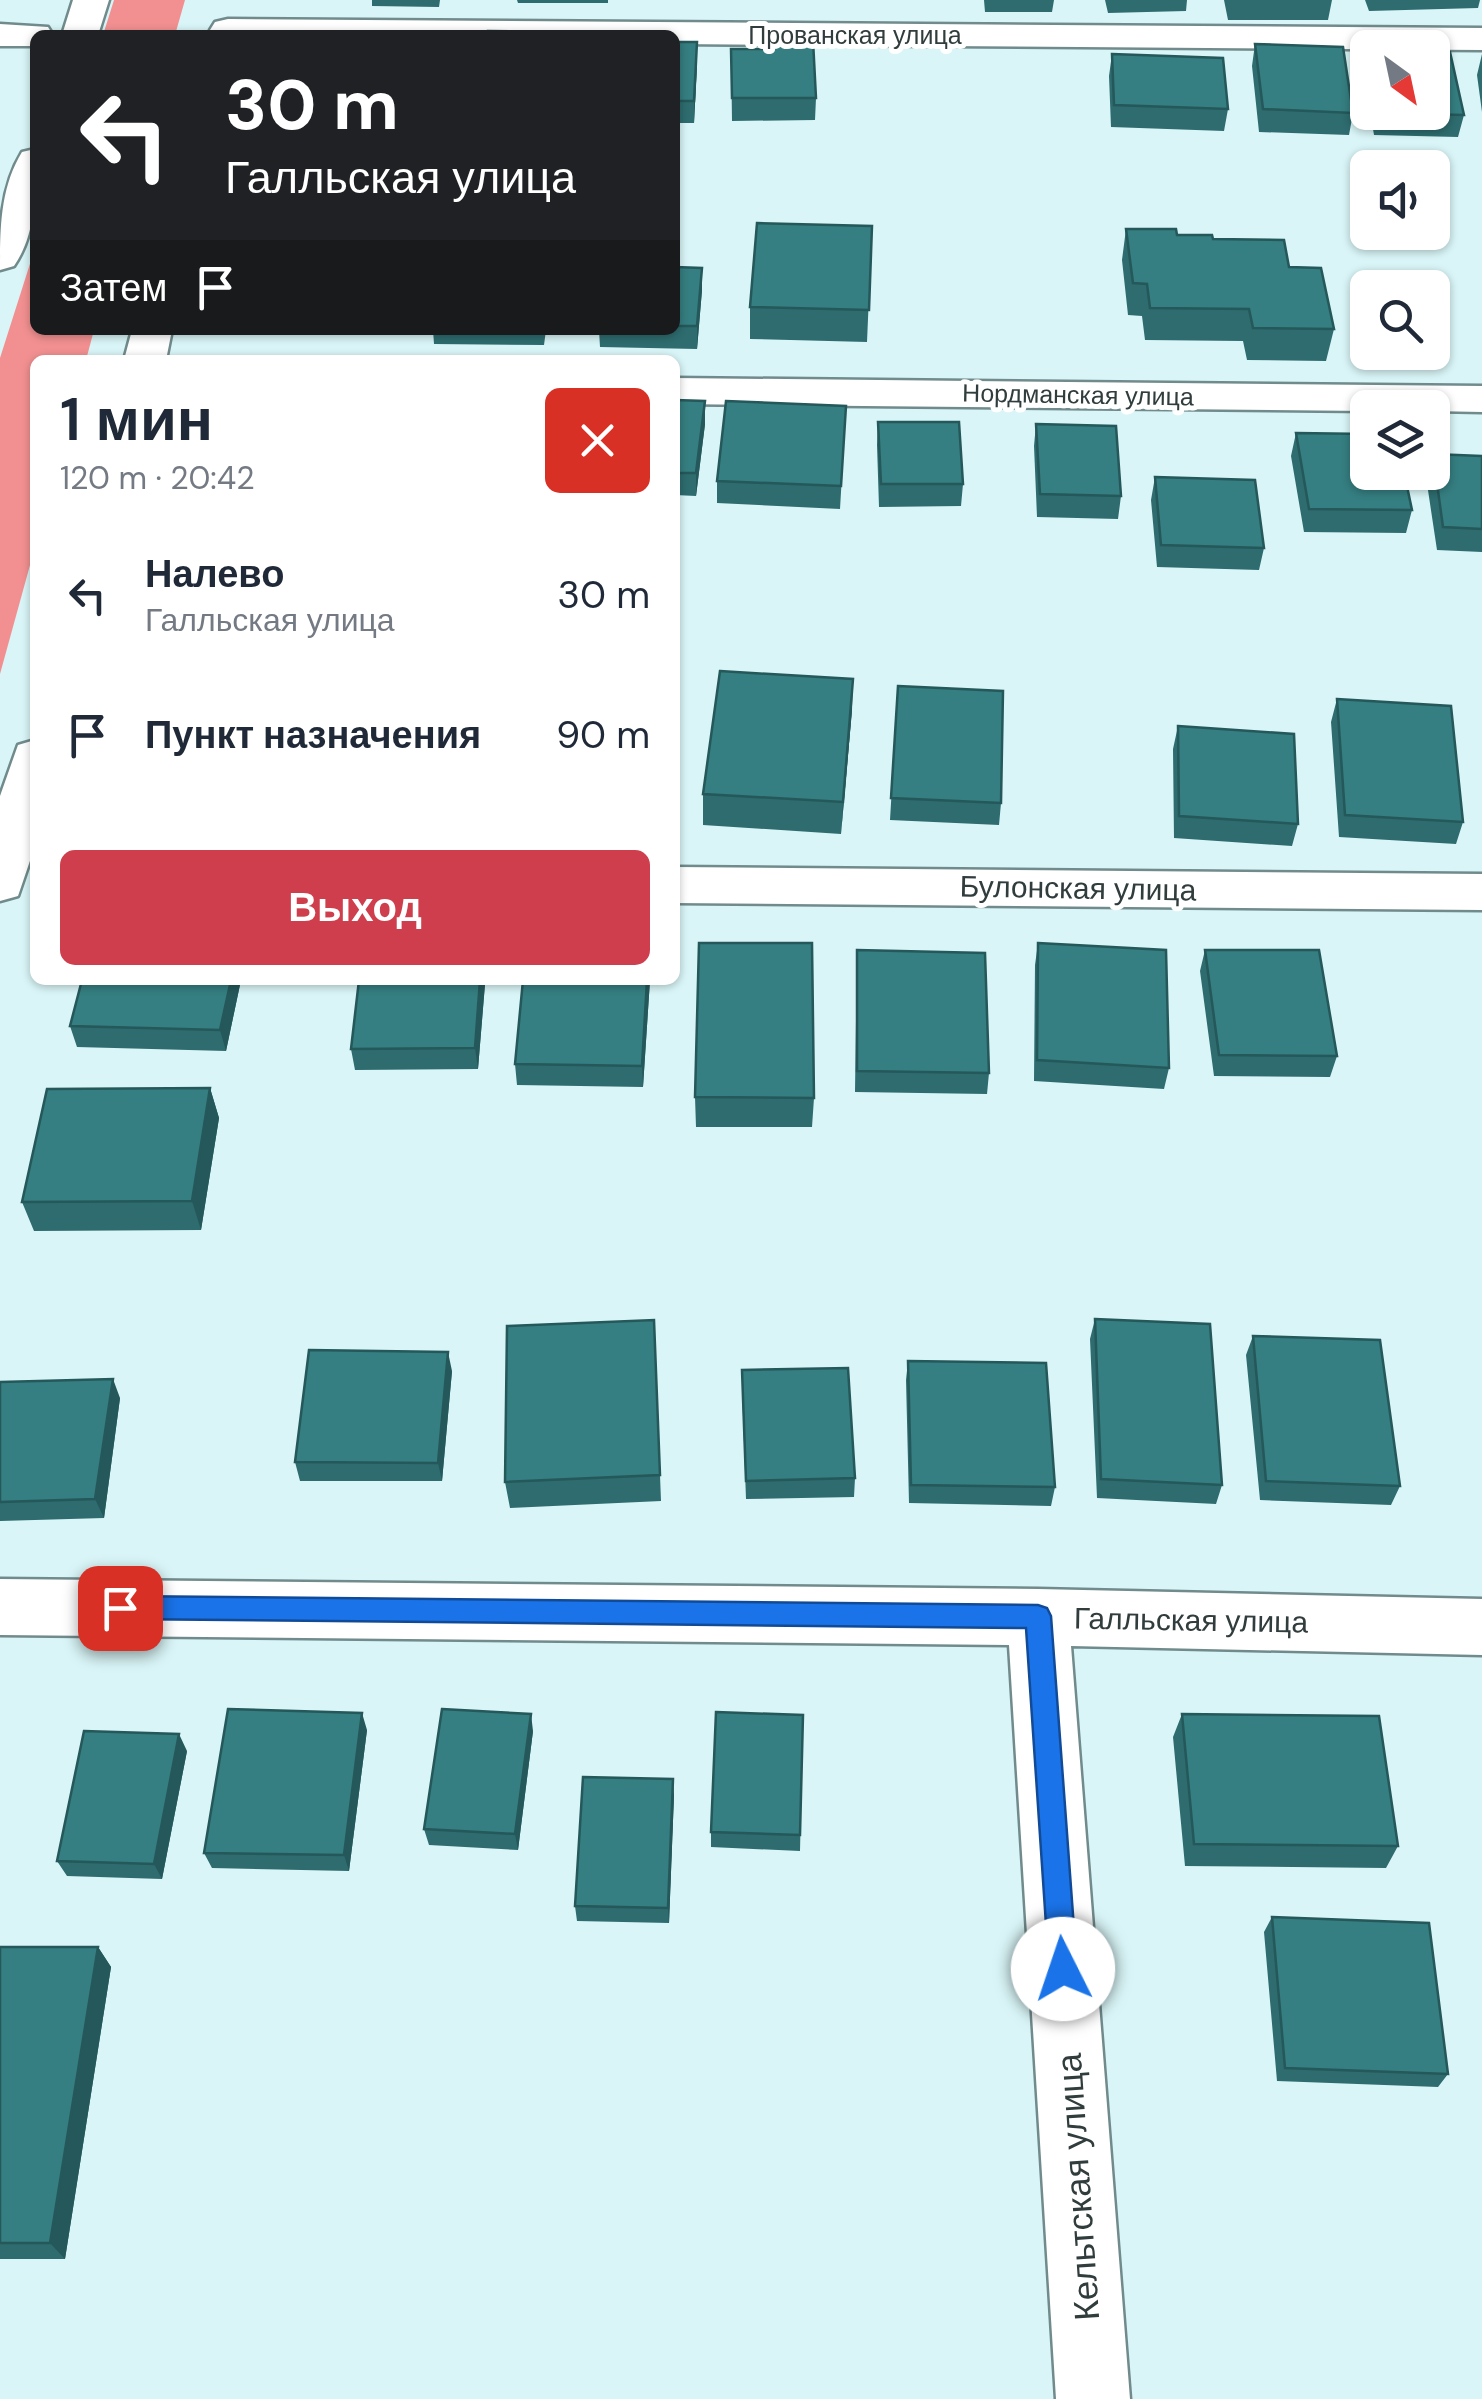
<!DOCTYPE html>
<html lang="ru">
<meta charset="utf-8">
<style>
:root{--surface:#fff;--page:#f6f6f7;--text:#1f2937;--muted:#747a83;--accent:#ce3e4c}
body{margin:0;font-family:"DM Sans",sans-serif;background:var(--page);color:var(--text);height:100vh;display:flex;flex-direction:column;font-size:38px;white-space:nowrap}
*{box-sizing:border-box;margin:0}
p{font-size:32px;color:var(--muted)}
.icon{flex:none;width:55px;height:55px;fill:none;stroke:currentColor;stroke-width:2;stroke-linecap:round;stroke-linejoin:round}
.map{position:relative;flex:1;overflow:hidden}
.sheet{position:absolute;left:30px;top:355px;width:650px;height:630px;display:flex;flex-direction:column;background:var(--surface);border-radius:15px;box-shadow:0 2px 8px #0004}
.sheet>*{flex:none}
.top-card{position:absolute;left:30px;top:30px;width:650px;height:305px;border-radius:15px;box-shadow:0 2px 8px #0004;background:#202124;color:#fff;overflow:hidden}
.needle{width:65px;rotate:147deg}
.tools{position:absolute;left:1350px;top:30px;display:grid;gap:20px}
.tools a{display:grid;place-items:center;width:100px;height:100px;border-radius:15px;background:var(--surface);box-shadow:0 2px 8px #0004;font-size:50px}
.pin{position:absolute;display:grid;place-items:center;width:85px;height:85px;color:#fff;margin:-42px;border-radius:20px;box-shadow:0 5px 15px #0006}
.me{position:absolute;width:110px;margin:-55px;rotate:356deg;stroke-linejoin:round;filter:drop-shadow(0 0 8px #0008)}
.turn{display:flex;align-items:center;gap:35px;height:210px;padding:0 30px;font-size:45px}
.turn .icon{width:130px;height:130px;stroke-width:2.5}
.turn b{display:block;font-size:70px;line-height:85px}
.then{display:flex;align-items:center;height:95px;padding:0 30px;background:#0003;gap:20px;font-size:38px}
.round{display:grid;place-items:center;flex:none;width:105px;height:105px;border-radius:15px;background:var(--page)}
.head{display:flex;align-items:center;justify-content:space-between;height:170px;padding:0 30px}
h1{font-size:60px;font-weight:600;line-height:75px}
.cta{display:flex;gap:20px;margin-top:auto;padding:20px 30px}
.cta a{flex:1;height:115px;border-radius:15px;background:var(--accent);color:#fff;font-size:40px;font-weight:600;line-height:115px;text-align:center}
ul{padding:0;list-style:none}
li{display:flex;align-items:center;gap:30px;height:140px;padding:0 30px}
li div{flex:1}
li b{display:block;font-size:38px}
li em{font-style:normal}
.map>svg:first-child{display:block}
</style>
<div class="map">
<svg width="1482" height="2399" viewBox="0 0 1482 2399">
<rect width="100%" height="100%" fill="#d9f5f7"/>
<path fill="#f29091" d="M 114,0 L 185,0 L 175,35 L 103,35 Z
M 35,248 L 35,330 L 94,330 L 86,360 L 35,360 L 35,547 L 0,674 L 0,358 Z"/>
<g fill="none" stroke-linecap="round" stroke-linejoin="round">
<defs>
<path id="street" d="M 73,0 L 109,0 L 98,35 L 62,35 Z
M 228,19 L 1482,28 L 1482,50 L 675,44 L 675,35 L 214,35 L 210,30 L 215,22 Z
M 0,24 L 48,27 L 53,35 L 35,35 L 35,46 L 0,46 Z
M 35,149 C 35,189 38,231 14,266 L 0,270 C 0,229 0,188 22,152 Z
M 132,330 L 172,330 L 166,360 L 124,360 Z
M 675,378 L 1482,386 L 1482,412 L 1432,411 L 1432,408 L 1368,408 L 1368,411 L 675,404 Z
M 35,740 L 35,846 L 18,896 L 0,901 L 0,796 L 18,745 Z
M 675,867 L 1482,874 L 1482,910 L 675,903 Z
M 0,1579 L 1038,1589 L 1482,1599 L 1482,1655 L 1071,1646 L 1130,2399 L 1056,2399 L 1009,1645 L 0,1635 Z"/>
</defs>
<use href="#street" stroke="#718b8c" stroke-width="5"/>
<use href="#street" fill="#fff" fill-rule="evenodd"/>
</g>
<path fill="#2e6c6f" d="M 372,0 L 440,0 L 439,7 L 372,6 Z
M 517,0 L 608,0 L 608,3 L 518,3 Z
M 984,0 L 1054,0 L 1052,12 L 985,12 Z
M 1105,0 L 1187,0 L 1186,11 L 1108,13 Z
M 1224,0 L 1332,0 L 1328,20 L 1228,20 Z
M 1365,0 L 1480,0 L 1478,8 L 1369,11 Z
M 675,42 L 697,64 L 694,123 L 675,123 Z
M 1255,44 L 1353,113 L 1349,135 L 1259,132 L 1252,66 Z
M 731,49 L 816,98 L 815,120 L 732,121 Z
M 1368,49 L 1368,100 L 1362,71 Z
M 1112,54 L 1228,109 L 1224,131 L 1111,127 L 1109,76 Z
M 1482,54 L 1482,112 L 1477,75 Z
M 1370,112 L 1432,112 L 1464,115 L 1458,137 L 1374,135 Z
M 872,226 L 867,342 L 750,339 L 750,307 Z
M 1126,229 L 1213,239 L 1289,267 L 1334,329 L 1326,361 L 1247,360 L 1243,341 L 1145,340 L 1142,316 L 1128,315 L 1122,260 Z
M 675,267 L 702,268 L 702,290 L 697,349 L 600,347 L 599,330 L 675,330 Z
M 433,330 L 546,330 L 544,345 L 434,344 Z
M 675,400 L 705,424 L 696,496 L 675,495 Z
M 846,406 L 840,509 L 717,503 L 717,481 Z
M 878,422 L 963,484 L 961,506 L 879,507 L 877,445 Z
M 1036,424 L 1121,496 L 1118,519 L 1037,517 L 1034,446 Z
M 1296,433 L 1412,510 L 1406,533 L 1304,532 L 1291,456 Z
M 1433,454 L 1482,456 L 1482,552 L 1437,550 L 1426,477 L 1427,472 L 1432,472 Z
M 1155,477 L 1264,548 L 1259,570 L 1157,567 L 1151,500 Z
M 898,686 L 1001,803 L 999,825 L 890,820 Z
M 1337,699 L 1463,822 L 1456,844 L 1339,837 L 1331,722 Z
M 852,710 L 841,834 L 703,825 L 703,794 Z
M 1178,726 L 1298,824 L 1292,846 L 1174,838 L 1173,749 Z
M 1038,943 L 1169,1068 L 1164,1089 L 1034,1081 L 1035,965 Z
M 857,950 L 989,1073 L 987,1094 L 855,1092 Z
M 1205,950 L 1337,1056 L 1330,1077 L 1214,1076 L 1200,971 Z
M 82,980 L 241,980 L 226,1051 L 77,1047 L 70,1026 Z
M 523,980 L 650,980 L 643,1087 L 517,1085 L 515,1064 Z
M 485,984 L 478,1069 L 355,1070 L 351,1049 Z
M 210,1088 L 219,1118 L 201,1230 L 34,1231 L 22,1202 Z
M 695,1097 L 814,1098 L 812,1127 L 696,1127 Z
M 1095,1319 L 1222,1485 L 1216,1504 L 1097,1498 L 1090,1339 Z
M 654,1320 L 661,1501 L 510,1508 L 505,1482 Z
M 1253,1336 L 1400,1486 L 1391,1505 L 1260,1500 L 1246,1355 Z
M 908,1361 L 1055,1487 L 1051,1506 L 909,1503 L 906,1380 Z
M 452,1371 L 442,1481 L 300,1481 L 295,1462 Z
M 0,1382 L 120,1398 L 104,1518 L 0,1521 Z
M 742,1389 L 855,1478 L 854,1497 L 746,1499 Z
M 1182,1714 L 1398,1846 L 1386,1868 L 1185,1866 L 1173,1737 Z
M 803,1715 L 800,1851 L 711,1847 L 711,1832 Z
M 367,1730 L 349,1871 L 212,1868 L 204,1853 Z
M 533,1731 L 518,1850 L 429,1845 L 424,1829 Z
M 187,1751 L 162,1879 L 67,1876 L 57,1861 Z
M 674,1795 L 669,1923 L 577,1921 L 575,1906 Z
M 1272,1917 L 1448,2074 L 1438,2087 L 1277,2081 L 1264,1932 Z
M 0,1947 L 98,1947 L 111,1967 L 65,2259 L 0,2259 Z"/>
<path fill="#25585a" d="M 697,42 L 697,64 L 694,123 L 694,101 Z
M 702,268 L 702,290 L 697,349 L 697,326 Z
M 705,401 L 705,424 L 696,496 L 696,473 Z
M 853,679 L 852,710 L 841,834 L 843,802 Z
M 231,980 L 241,980 L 226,1051 L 220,1030 Z
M 480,980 L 484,980 L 485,984 L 478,1069 L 475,1048 Z
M 647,980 L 650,980 L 643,1087 L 642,1066 Z
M 210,1088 L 219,1118 L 201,1230 L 192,1201 Z
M 448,1352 L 452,1371 L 442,1481 L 438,1463 Z
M 113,1379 L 120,1398 L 104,1518 L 95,1499 Z
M 362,1713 L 367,1730 L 349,1871 L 344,1855 Z
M 531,1714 L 533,1731 L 518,1850 L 515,1834 Z
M 179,1734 L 187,1751 L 162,1879 L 154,1864 Z
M 673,1779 L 674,1795 L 669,1923 L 668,1908 Z
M 98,1947 L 111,1967 L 65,2259 L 50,2243 Z"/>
<path fill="#357e81" stroke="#25585a" stroke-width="2.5" d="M 488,31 L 583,32 L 583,35 L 488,35 Z
M 813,40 L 816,98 L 732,98 L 731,49 L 769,49 L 769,41 Z
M 675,42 L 697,42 L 694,101 L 675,101 Z
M 1255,44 L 1343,47 L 1353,113 L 1263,109 Z
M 1432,51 L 1450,52 L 1464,115 L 1378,113 L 1432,112 Z
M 1112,54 L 1223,58 L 1228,109 L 1114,105 Z
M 757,223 L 872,226 L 869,310 L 750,307 Z
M 1126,229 L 1176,229 L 1177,235 L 1212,235 L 1213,239 L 1284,240 L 1289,267 L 1321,268 L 1334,329 L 1253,328 L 1249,309 L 1150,308 L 1147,284 L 1133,283 Z
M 675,267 L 702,268 L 697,326 L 675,326 Z
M 675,400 L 705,401 L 696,473 L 675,473 Z
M 726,401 L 846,406 L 841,486 L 717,481 Z
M 878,422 L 959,422 L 963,484 L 881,484 Z
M 1036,424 L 1116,426 L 1121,496 L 1040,494 Z
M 1296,433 L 1368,434 L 1368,472 L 1404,472 L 1412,510 L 1309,509 Z
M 1433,454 L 1482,456 L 1482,529 L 1443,527 Z
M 1155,477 L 1255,480 L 1264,548 L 1161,545 Z
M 720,671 L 853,679 L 843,802 L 703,794 Z
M 898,686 L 1003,691 L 1001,803 L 891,798 Z
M 1337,699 L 1451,706 L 1463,822 L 1345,815 Z
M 1178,726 L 1294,734 L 1298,824 L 1179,816 Z
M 699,943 L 812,943 L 814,1098 L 695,1097 Z
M 1038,943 L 1166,950 L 1169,1068 L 1037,1060 Z
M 857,950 L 985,953 L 989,1073 L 857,1071 Z
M 1205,950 L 1319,950 L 1337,1056 L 1219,1055 Z
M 82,980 L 231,980 L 220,1030 L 70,1026 Z
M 359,980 L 480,980 L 475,1048 L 351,1049 Z
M 523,980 L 647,980 L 642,1066 L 515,1064 Z
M 210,1088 L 192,1201 L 22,1202 L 47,1089 Z
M 1095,1319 L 1210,1324 L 1222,1485 L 1101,1479 Z
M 654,1320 L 660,1475 L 505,1482 L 507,1326 Z
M 1253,1336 L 1380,1340 L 1400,1486 L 1266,1481 Z
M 309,1350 L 448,1352 L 438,1463 L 295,1462 Z
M 908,1361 L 1046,1363 L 1055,1487 L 911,1485 Z
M 848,1368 L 855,1478 L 746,1481 L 742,1370 Z
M 113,1379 L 95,1499 L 0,1502 L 0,1382 Z
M 228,1709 L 362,1713 L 344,1855 L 204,1853 Z
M 442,1709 L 531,1714 L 515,1834 L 424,1829 Z
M 716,1712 L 803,1715 L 800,1835 L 711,1832 Z
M 1182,1714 L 1379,1716 L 1398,1846 L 1194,1844 Z
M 84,1731 L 179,1734 L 154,1864 L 57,1861 Z
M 583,1777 L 673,1779 L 668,1908 L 575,1906 Z
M 1272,1917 L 1429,1923 L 1448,2074 L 1285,2068 Z
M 0,1947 L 98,1947 L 50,2243 L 0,2243 Z"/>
<path fill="#1a73e8" stroke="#114b97" stroke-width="2.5" d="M 120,1596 L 1038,1605 L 1047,1608 L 1051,1616 L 1077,1969 L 1073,1979 L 1063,1983 L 1053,1979 L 1049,1969 L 1026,1628 L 120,1619 L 111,1616 L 107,1608 L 111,1600 Z"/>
<g text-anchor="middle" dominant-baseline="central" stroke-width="10" stroke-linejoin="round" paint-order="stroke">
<g font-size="25" fill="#313c3d" stroke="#fff">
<text x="855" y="35">Прованская улица</text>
<text transform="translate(1078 395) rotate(1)">Нордманская улица</text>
</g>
<g font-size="30" fill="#313c3d" stroke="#fff">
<text transform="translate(1078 888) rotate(1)">Булонская улица</text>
<text transform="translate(1191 1620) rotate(1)">Галльская улица</text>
</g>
<g font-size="35" fill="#313c3d" stroke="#fff">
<text transform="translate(1078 2187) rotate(-94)">Кельтская улица</text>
</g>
</g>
</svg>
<div class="tools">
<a><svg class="needle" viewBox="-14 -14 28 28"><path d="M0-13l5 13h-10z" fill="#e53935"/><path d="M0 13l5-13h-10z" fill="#747a83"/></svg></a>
<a><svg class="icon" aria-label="sound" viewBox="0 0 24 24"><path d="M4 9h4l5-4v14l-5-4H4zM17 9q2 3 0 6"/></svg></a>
<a><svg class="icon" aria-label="search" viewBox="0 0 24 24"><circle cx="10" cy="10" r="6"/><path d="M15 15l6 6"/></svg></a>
<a><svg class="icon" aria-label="layers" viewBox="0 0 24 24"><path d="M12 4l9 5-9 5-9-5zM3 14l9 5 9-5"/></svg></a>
</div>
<div class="pin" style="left:120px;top:1608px;background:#d93025"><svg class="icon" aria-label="arrive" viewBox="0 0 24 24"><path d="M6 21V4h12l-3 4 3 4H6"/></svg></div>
<svg class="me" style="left:1063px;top:1969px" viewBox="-20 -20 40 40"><circle r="19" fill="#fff"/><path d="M0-13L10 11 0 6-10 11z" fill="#1a73e8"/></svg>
<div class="top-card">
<div class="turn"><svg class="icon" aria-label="left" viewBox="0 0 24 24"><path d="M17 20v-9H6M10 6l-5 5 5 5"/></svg><div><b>30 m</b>Галльская улица</div></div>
<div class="then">Затем<svg class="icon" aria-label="arrive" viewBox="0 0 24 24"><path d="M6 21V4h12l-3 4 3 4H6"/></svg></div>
</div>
<section class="sheet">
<div class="head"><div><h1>1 мин</h1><p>120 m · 20:42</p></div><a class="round" style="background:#d93025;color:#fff"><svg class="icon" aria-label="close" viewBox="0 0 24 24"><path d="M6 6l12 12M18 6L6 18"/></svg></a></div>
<ul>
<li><svg class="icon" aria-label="left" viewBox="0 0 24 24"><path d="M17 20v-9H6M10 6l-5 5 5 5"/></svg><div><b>Налево</b><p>Галльская улица</p></div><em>30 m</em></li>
<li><svg class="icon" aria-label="arrive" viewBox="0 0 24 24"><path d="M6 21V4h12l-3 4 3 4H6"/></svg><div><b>Пункт назначения</b></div><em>90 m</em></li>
</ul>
<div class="cta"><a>Выход</a></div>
</section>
</div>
